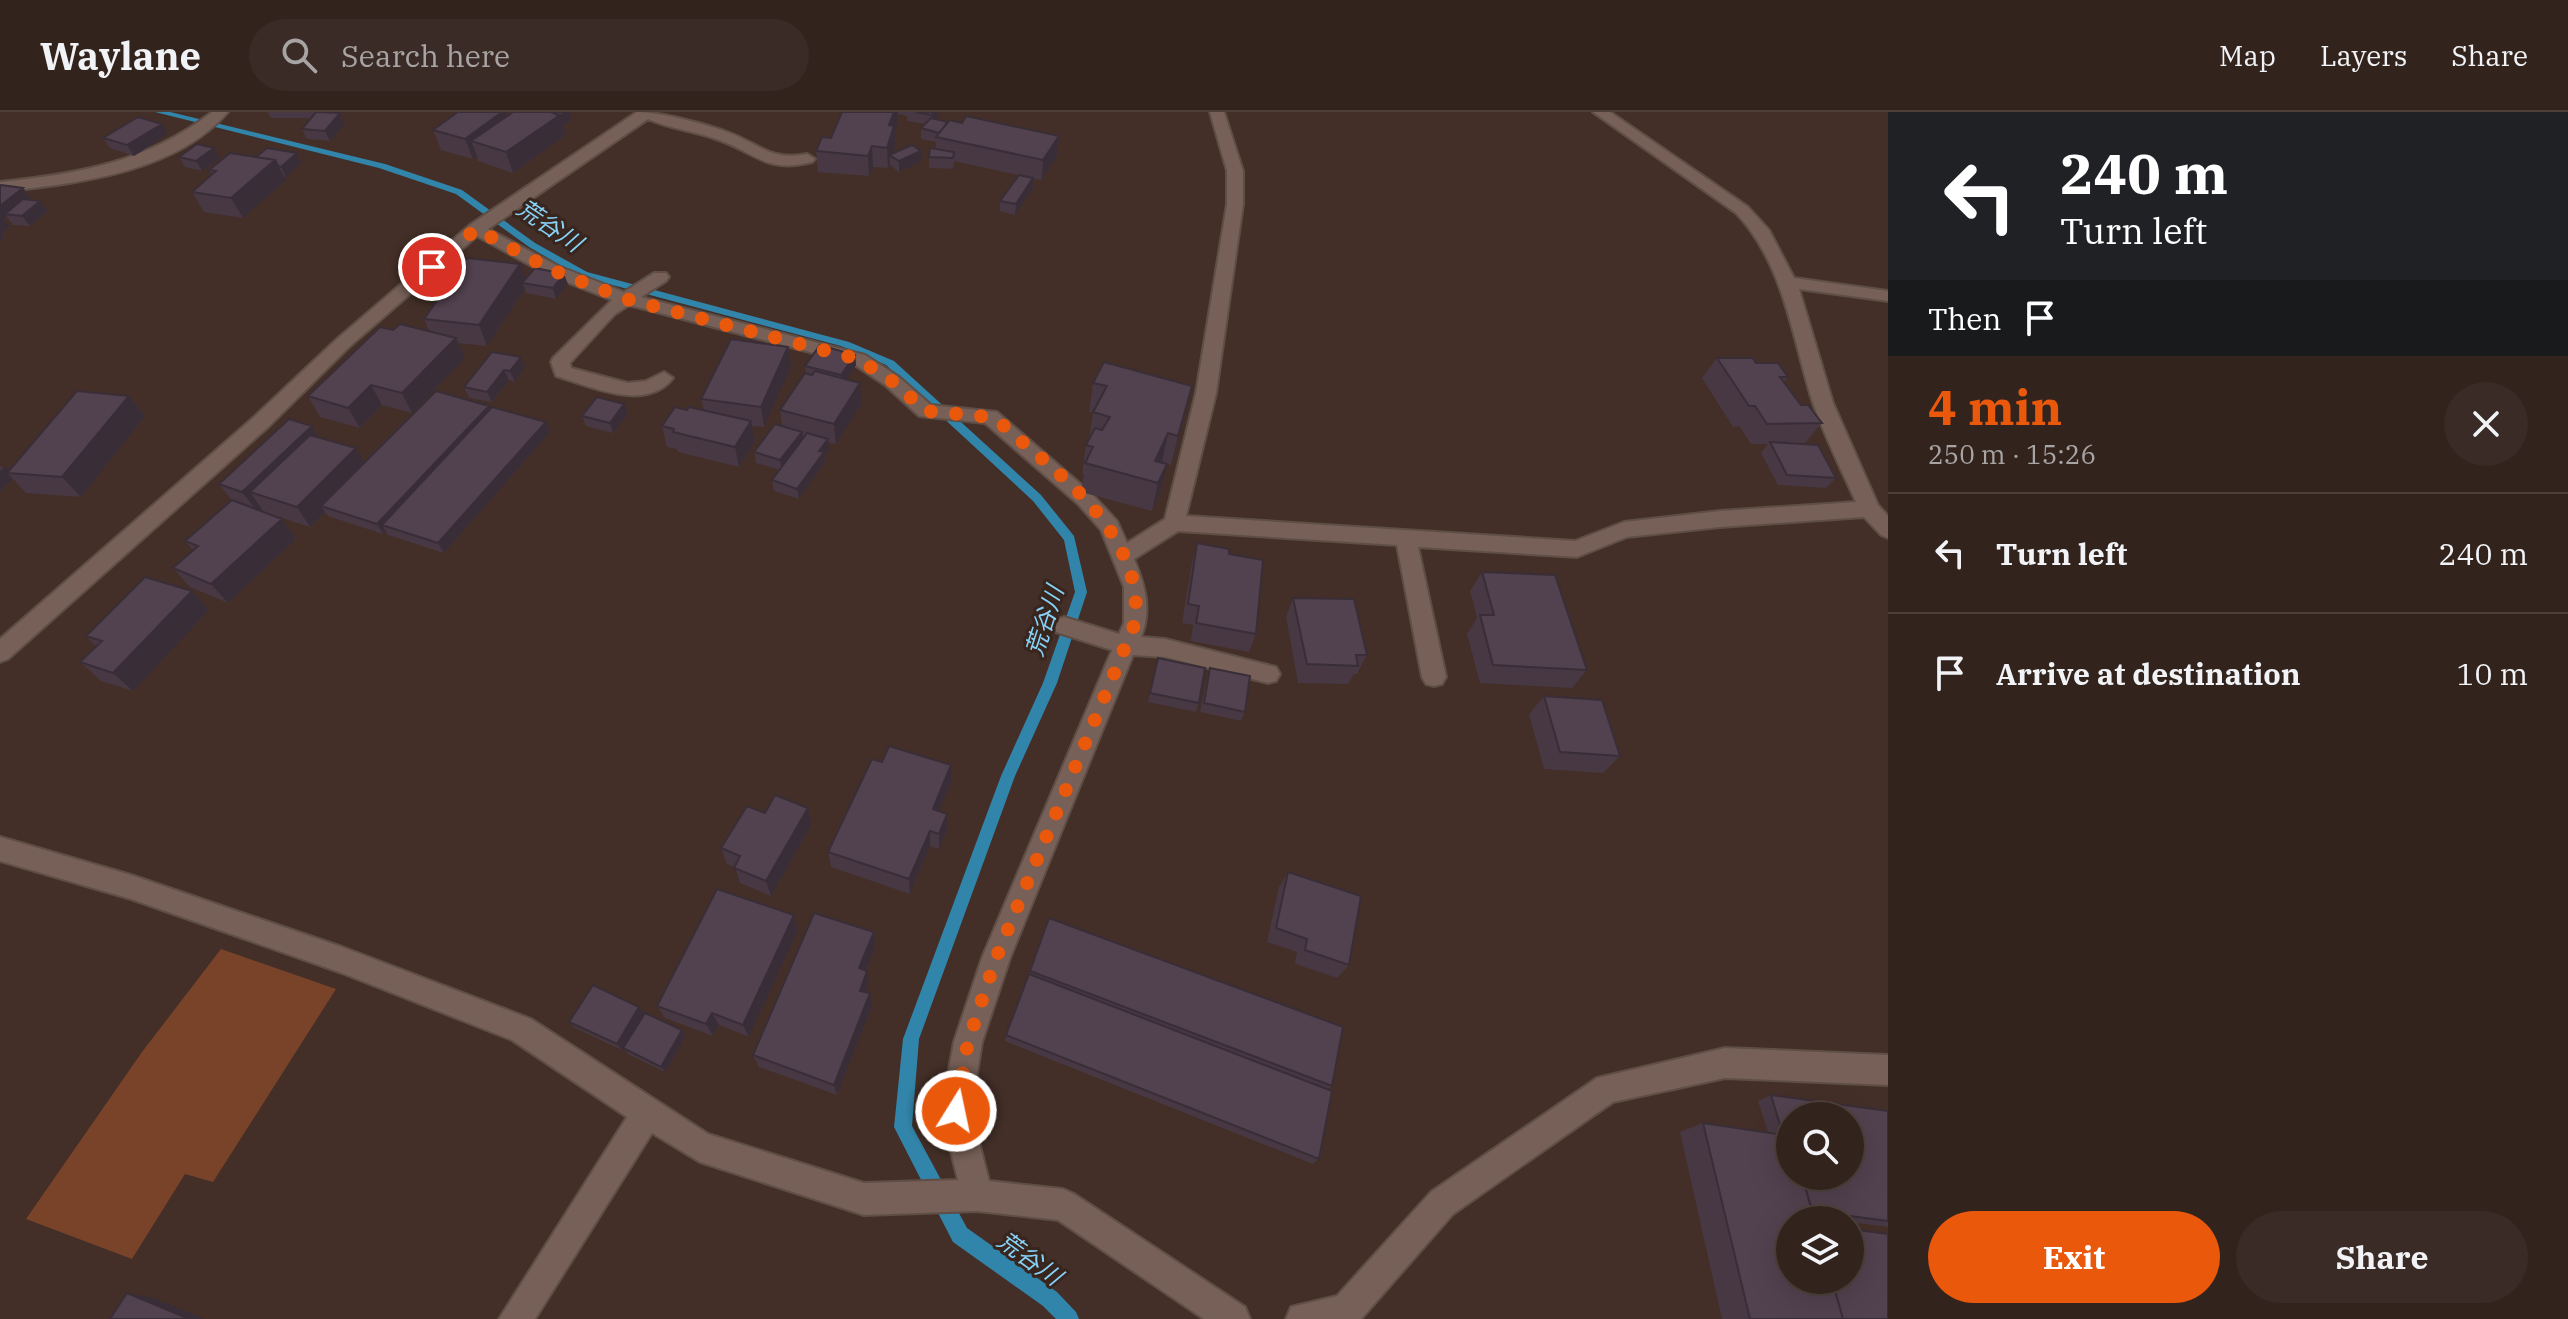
<!DOCTYPE html>
<meta charset="utf-8">
<style>
:root{--surface:#32231d;--page:#3a2b26;--text:#f1f3f6;--muted:#a8a4a4;--line:#4d403b;--accent:#ea580c}
body{margin:0;font-family:"IBM Plex Serif","Noto Sans JP",serif;background:var(--page);color:var(--text);height:100vh;display:flex;flex-direction:column;font-size:30px;white-space:nowrap}
*{box-sizing:border-box;margin:0}
p{font-size:26px;color:var(--muted)}
.icon{flex:none;width:44px;height:44px;fill:none;stroke:currentColor;stroke-width:2;stroke-linecap:round;stroke-linejoin:round}
.map{position:relative;flex:1;overflow:hidden}
.drawer{display:flex;flex-direction:column;background:var(--surface);width:680px}
.drawer>*{flex:none}
.banner{background:#202124;color:#fff;overflow:hidden}
.tools{position:absolute;left:1776px;top:990px;display:grid;gap:16px}
.tools a{display:grid;place-items:center;width:88px;height:88px;border-radius:50%;background:var(--surface);box-shadow:0 8px 32px #0002,0 0 0 2px var(--line);font-size:40px}
.pin{position:absolute;display:grid;place-items:center;width:68px;height:68px;color:#fff;margin:-34px;border:4px solid #fff;border-radius:50%;box-shadow:0 2px 8px #0007}
.me{position:absolute;width:88px;margin:-44px;rotate:10deg;stroke-linejoin:round;filter:drop-shadow(0 0 6px #0008)}
.turn{display:flex;align-items:center;gap:28px;height:168px;padding:0 40px;font-size:36px}
.turn .icon{width:104px;height:104px;stroke-width:2.5}
.turn b{display:block;font-size:56px;line-height:68px}
.then{display:flex;align-items:center;height:76px;padding:0 40px;background:#0003;gap:16px;font-size:30px}
.round{display:grid;place-items:center;flex:none;width:84px;height:84px;border-radius:42px;background:var(--page)}
.overview{display:flex;align-items:center;justify-content:space-between;height:136px;padding:0 40px}
h1{font-size:48px;font-weight:700;line-height:60px;color:var(--accent)}
.button{display:flex;gap:16px;margin-top:auto;padding:16px 40px}
.button a{flex:1;height:92px;border-radius:48px;background:var(--accent);color:#fff;font-size:32px;font-weight:700;line-height:92px;text-align:center}
.button a+a{background:var(--page);color:var(--text)}
ul{padding:0;list-style:none}
li{display:flex;align-items:center;gap:24px;height:120px;padding:0 40px;border-top:2px solid var(--line)}
li div{flex:1}
li b{display:block;font-size:30px}
li em{font-style:normal}
header{display:flex;align-items:center;gap:48px;box-sizing:border-box;height:112px;padding:0 40px;background:var(--surface);border-bottom:2px solid var(--line)}
header strong{font-size:38px}
nav{display:flex;gap:44px;margin-inline-start:auto;font-size:28px}
.search{width:560px;height:72px;background:var(--page);display:flex;align-items:center;gap:20px;box-sizing:border-box;padding:0 28px;border-radius:44px;color:var(--muted);font-size:30px}
main{display:flex;flex:1;min-height:0}
.map>svg:first-child{display:block}
</style>
<header>
<strong>Waylane</strong>
<div class="search"><svg class="icon" aria-label="search" viewBox="0 0 24 24"><circle cx="10" cy="10" r="6"/><path d="M15 15l6 6"/></svg>Search here</div>
<nav><a>Map</a><a>Layers</a><a>Share</a></nav>
</header>
<main>
<div class="map">
<svg width="1888" height="1207" viewBox="0 0 1888 1207">
<rect width="100%" height="100%" fill="#432f27"/>
<path fill="#79432a" d="M 221,837 L 336,877 L 213,1070 L 185,1062 L 132,1147 L 26,1107 L 142,940 Z"/>
<g fill="none" stroke-linecap="round" stroke-linejoin="round">
<path fill="#3285aa" fill-rule="evenodd" d="M 155,0 L 170,0 L 385,52 L 462,78 L 535,131 L 587,160 L 849,230 L 894,249 L 1041,383 L 1074,424 L 1087,480 L 1057,571 L 1015,664 L 919,927 L 912,1014 L 967,1116 L 1057,1180 L 1076,1200 L 1079,1207 L 1056,1207 L 1043,1194 L 953,1130 L 894,1015 L 903,927 L 1001,664 L 1043,571 L 1075,480 L 1064,428 L 1033,389 L 886,253 L 841,234 L 579,164 L 529,135 L 456,82 L 379,56 Z"/>
<defs>
<path id="minor" d="M 212,0 L 228,0 C 174,62 76,71 0,80 L 0,70 C 78,62 148,50 212,0 Z
M 637,0 C 660,0 707,12 730,21 C 761,33 771,49 807,42 L 815,47 L 812,50 C 765,62 756,40 716,27 C 694,19 670,17 648,7 L 488,117 L 558,154 L 624,180 L 654,161 L 666,161 L 669,165 L 666,169 L 641,185 L 865,243 L 899,265 L 931,293 L 997,300 L 1092,382 L 1117,409 L 1127,431 L 1165,407 L 1196,281 L 1227,92 L 1227,59 L 1210,0 L 1224,0 L 1243,59 L 1243,92 L 1216,281 L 1186,404 L 1575,429 L 1624,410 L 1720,399 L 1856,390 C 1841,357 1824,323 1812,288 C 1792,224 1784,152 1736,101 L 1593,0 L 1610,0 L 1748,95 L 1769,118 L 1794,166 L 1888,179 L 1888,189 L 1799,177 L 1833,291 L 1878,393 L 1888,404 L 1888,426 L 1881,423 L 1864,405 L 1720,415 L 1627,425 L 1577,445 L 1418,435 L 1446,565 L 1442,572 L 1434,574 L 1426,572 L 1422,565 L 1397,433 L 1178,419 L 1134,447 C 1145,473 1152,498 1141,525 L 1165,527 L 1268,553 L 1276,555 L 1280,562 L 1276,569 L 1268,571 L 1165,545 L 1133,543 L 1010,846 L 982,930 L 971,999 L 989,1069 L 1063,1077 L 1074,1082 L 1245,1195 L 1250,1207 L 1204,1207 L 1058,1108 L 977,1099 L 864,1103 L 700,1050 L 652,1021 L 535,1207 L 499,1207 L 627,1005 L 512,928 L 342,861 L 131,787 L 0,749 L 0,725 L 131,763 L 342,835 L 531,907 L 708,1022 L 864,1071 L 958,1068 L 941,999 L 954,930 L 982,846 L 1112,538 L 1056,520 L 1053,514 L 1056,508 L 1064,505 L 1119,522 L 1124,511 L 1124,475 L 1101,418 L 1078,392 L 985,311 L 919,304 L 885,273 L 852,251 L 629,193 L 615,202 L 570,251 L 571,256 L 628,271 L 646,269 L 664,260 L 673,266 C 646,301 590,274 556,264 L 551,250 L 553,246 L 612,188 L 546,162 L 477,124 L 349,235 L 267,316 L 8,547 L 0,550 L 0,527 L 253,306 L 337,227 L 470,113 Z
M 1725,936 L 1888,943 L 1888,973 L 1725,966 L 1613,990 L 1453,1102 L 1361,1207 L 1286,1207 L 1291,1195 L 1337,1184 L 1431,1080 L 1597,966 Z"/>
</defs>
<use href="#minor" stroke="#5e4e46" stroke-width="4"/>
<use href="#minor" fill="#766057" fill-rule="evenodd"/>
</g>
<path fill="#473843" d="M 268,0 L 321,0 L 340,1 L 345,12 L 330,29 L 307,27 L 302,17 L 311,6 L 271,6 Z
M 458,0 L 506,0 L 507,4 L 513,0 L 570,0 L 572,7 L 563,14 L 566,23 L 513,61 L 478,49 L 477,44 L 473,47 L 441,38 L 433,18 Z
M 842,0 L 940,0 L 936,7 L 948,10 L 1059,24 L 1057,44 L 1042,68 L 1033,67 L 1033,76 L 1015,103 L 1000,99 L 1000,89 L 1018,63 L 954,49 L 953,57 L 929,56 L 929,45 L 936,37 L 936,30 L 921,27 L 921,16 L 925,12 L 907,9 L 907,4 L 898,2 L 898,10 L 895,20 L 895,34 L 893,41 L 921,39 L 922,49 L 899,60 L 890,53 L 890,50 L 888,56 L 873,55 L 869,64 L 818,60 L 816,39 L 831,26 Z
M 168,22 L 134,44 L 110,36 L 103,26 Z
M 214,36 L 220,46 L 202,59 L 185,55 L 179,45 Z
M 297,41 L 302,51 L 286,65 L 284,65 L 286,68 L 243,106 L 204,100 L 192,80 L 212,63 L 209,58 L 256,45 Z
M 0,74 L 23,76 L 30,86 L 29,88 L 48,99 L 30,114 L 13,113 L 7,105 L 4,107 L 10,115 L 2,121 L 5,124 L 0,129 Z
M 526,167 L 568,172 L 556,187 L 526,181 L 525,177 L 487,234 L 458,231 L 465,246 L 412,301 L 382,293 L 360,316 L 320,305 L 308,284 L 393,218 L 429,219 L 424,207 Z
M 788,235 L 791,255 L 764,315 L 752,314 L 755,329 L 739,355 L 678,340 L 677,337 L 667,335 L 662,314 L 687,298 L 704,298 L 701,287 Z
M 855,243 L 856,253 L 846,267 L 862,291 L 836,332 L 828,330 L 829,338 L 824,344 L 825,350 L 799,387 L 774,379 L 772,368 L 780,358 L 756,351 L 754,340 L 782,314 L 780,298 L 806,262 L 805,254 Z
M 521,245 L 525,255 L 515,270 L 509,268 L 492,290 L 469,286 L 464,275 Z
M 1717,246 L 1756,251 L 1788,265 L 1784,270 L 1801,293 L 1822,311 L 1804,332 L 1793,332 L 1836,366 L 1826,376 L 1778,373 L 1761,341 L 1768,332 L 1751,332 L 1739,314 L 1733,315 L 1702,266 Z
M 1104,250 L 1185,303 L 1171,353 L 1162,351 L 1160,381 L 1152,399 L 1081,380 L 1084,362 L 1082,362 L 1086,333 L 1089,327 L 1093,301 L 1089,300 L 1093,271 Z
M 129,284 L 145,304 L 81,385 L 26,381 L 13,367 L 0,380 L 0,354 L 9,359 Z
M 490,297 L 546,310 L 550,320 L 444,441 L 388,423 L 386,420 L 383,422 L 328,404 L 325,400 L 310,415 L 264,400 L 261,396 L 258,398 L 282,407 L 296,427 L 228,491 L 190,475 L 173,456 L 193,438 L 185,429 L 232,389 L 219,372 L 312,314 L 319,325 L 356,336 L 364,351 Z
M 628,302 L 613,321 L 586,314 L 582,304 Z
M 1197,431 L 1229,442 L 1256,522 L 1249,540 L 1191,529 L 1193,513 L 1182,511 L 1192,451 Z
M 1482,460 L 1587,558 L 1572,576 L 1480,571 L 1467,522 L 1477,506 L 1470,479 Z
M 192,479 L 209,498 L 133,579 L 101,569 L 80,550 L 96,534 L 86,524 Z
M 1293,486 L 1367,543 L 1357,562 L 1354,562 L 1348,572 L 1298,571 L 1286,505 Z
M 1158,546 L 1199,591 L 1196,600 L 1148,590 Z
M 1210,556 L 1245,600 L 1241,609 L 1200,600 L 1207,565 Z
M 1544,584 L 1620,644 L 1603,661 L 1544,657 L 1529,602 Z
M 951,653 L 951,670 L 939,699 L 947,718 L 939,737 L 930,734 L 910,782 L 831,755 L 828,740 Z
M 808,696 L 812,712 L 771,784 L 740,771 L 735,755 L 727,752 L 721,736 L 765,701 Z
M 1288,760 L 1349,853 L 1337,866 L 1295,852 L 1297,840 L 1267,830 L 1279,775 Z
M 798,818 L 749,925 L 719,913 L 713,924 L 665,906 L 657,894 Z
M 874,820 L 876,834 L 866,859 L 869,872 L 866,880 L 872,894 L 837,983 L 759,955 L 753,943 Z
M 1030,859 L 1332,974 L 1328,977 L 1319,1047 L 1313,1052 L 1005,929 L 1006,923 Z
M 639,895 L 644,901 L 622,938 L 575,916 L 569,910 Z
M 682,918 L 686,924 L 665,960 L 628,942 L 623,936 Z
M 1771,983 L 1888,999 L 1888,1115 L 1850,1110 L 1850,1108 L 1837,1108 L 1814,1105 L 1790,1168 L 1888,1207 L 1722,1207 L 1680,1020 L 1703,1011 L 1768,1020 L 1758,989 Z"/>
<path fill="#392e37" d="M 502,0 L 506,0 L 512,18 L 471,29 L 477,44 L 473,47 L 465,27 Z
M 565,0 L 570,0 L 572,7 L 563,14 L 566,23 L 513,61 L 506,40 Z
M 894,0 L 898,0 L 898,10 L 895,20 L 895,34 L 892,44 L 889,43 L 890,50 L 888,56 L 887,36 L 889,13 Z
M 933,0 L 940,0 L 932,13 L 932,3 Z
M 340,1 L 345,12 L 330,29 L 325,19 Z
M 162,12 L 168,22 L 134,44 L 127,33 Z
M 1059,24 L 1057,44 L 1042,68 L 1043,48 Z
M 872,34 L 873,55 L 869,64 L 868,44 Z
M 214,36 L 220,46 L 202,59 L 196,49 Z
M 921,39 L 922,49 L 899,60 L 899,49 Z
M 297,41 L 302,51 L 286,65 L 281,55 Z
M 275,48 L 286,68 L 243,106 L 231,86 Z
M 1033,66 L 1033,76 L 1015,103 L 1016,92 Z
M 23,76 L 30,86 L 10,103 L 5,102 L 7,105 L 4,107 L 10,115 L 2,121 L 5,124 L 0,129 L 0,94 Z
M 40,89 L 48,99 L 30,114 L 22,104 Z
M 520,152 L 528,171 L 522,171 L 525,177 L 487,234 L 479,213 Z
M 564,162 L 568,172 L 556,187 L 553,176 Z
M 456,226 L 465,246 L 412,301 L 402,281 Z
M 788,235 L 791,255 L 764,315 L 761,295 Z
M 855,243 L 856,253 L 842,274 L 841,263 Z
M 521,245 L 525,255 L 515,270 L 510,259 Z
M 504,258 L 509,268 L 492,290 L 487,280 Z
M 860,271 L 862,291 L 836,332 L 834,312 Z
M 371,273 L 382,293 L 360,316 L 348,296 Z
M 1192,274 L 1185,303 L 1171,353 L 1178,324 Z
M 129,284 L 145,304 L 81,385 L 62,365 Z
M 624,292 L 628,302 L 613,321 L 610,311 Z
M 489,294 L 493,304 L 382,413 L 386,420 L 383,422 L 377,412 Z
M 751,309 L 755,329 L 739,355 L 735,335 Z
M 546,310 L 550,320 L 444,441 L 438,431 Z
M 312,314 L 324,334 L 250,380 L 261,396 L 257,399 L 242,380 Z
M 802,320 L 803,330 L 782,359 L 780,348 Z
M 1168,321 L 1162,350 L 1153,370 L 1155,349 Z
M 828,327 L 829,338 L 824,344 L 825,350 L 799,387 L 797,377 L 819,339 Z
M 356,336 L 368,356 L 321,394 L 325,400 L 310,415 L 297,395 Z
M 1167,352 L 1160,381 L 1152,399 L 1158,371 Z
M 5,354 L 11,361 L 7,361 L 13,367 L 0,380 L 0,359 Z
M 282,407 L 296,427 L 228,491 L 211,472 Z
M 192,479 L 209,498 L 133,579 L 113,561 Z
M 951,653 L 951,670 L 933,714 L 933,697 Z
M 808,696 L 812,712 L 771,784 L 766,769 Z
M 947,702 L 947,718 L 939,737 L 939,722 Z
M 930,719 L 930,734 L 910,782 L 909,767 Z
M 794,803 L 798,818 L 749,925 L 743,913 Z
M 874,820 L 876,834 L 861,870 L 859,856 Z
M 867,859 L 869,872 L 862,891 L 860,879 Z
M 870,881 L 872,894 L 837,983 L 834,973 Z
M 639,895 L 644,901 L 622,938 L 617,932 Z
M 712,901 L 719,913 L 713,924 L 706,912 Z
M 682,918 L 686,924 L 665,960 L 661,955 Z
M 127,1181 L 154,1186 L 205,1207 L 189,1207 Z"/>
<path fill="#52414e" stroke="#392e37" stroke-width="2" d="M 316,0 L 317,0 L 340,1 L 325,19 L 302,17 Z
M 458,0 L 502,0 L 465,27 L 433,18 Z
M 513,0 L 551,0 L 560,3 L 506,40 L 471,29 Z
M 551,0 L 565,0 L 560,4 Z
M 842,0 L 894,0 L 889,13 L 894,14 L 887,36 L 872,34 L 868,44 L 816,39 L 822,25 L 831,26 Z
M 915,0 L 933,0 L 932,3 Z
M 966,4 L 1059,24 L 1043,48 L 936,25 L 949,8 L 962,11 Z
M 138,5 L 162,12 L 127,33 L 103,26 Z
M 931,6 L 948,10 L 939,21 L 921,16 Z
M 197,32 L 214,36 L 196,49 L 179,45 Z
M 912,33 L 921,39 L 899,49 L 889,43 Z
M 267,36 L 297,41 L 281,55 L 278,54 L 275,48 L 256,45 Z
M 930,36 L 954,40 L 953,46 L 929,45 Z
M 230,41 L 275,48 L 231,86 L 192,80 L 216,59 L 209,58 Z
M 1019,63 L 1033,66 L 1016,92 L 1000,89 Z
M 1,73 L 23,76 L 0,94 L 0,74 Z
M 23,87 L 40,89 L 22,104 L 5,102 Z
M 467,146 L 520,152 L 479,213 L 424,207 Z
M 535,156 L 564,162 L 553,176 L 522,171 Z
M 400,212 L 456,226 L 402,281 L 371,273 L 348,296 L 308,284 L 380,215 L 393,218 Z
M 731,227 L 788,235 L 761,295 L 701,287 Z
M 820,233 L 855,243 L 841,263 L 805,254 Z
M 492,240 L 521,245 L 510,259 L 504,258 L 487,280 L 464,275 Z
M 1717,246 L 1753,246 L 1756,251 L 1778,251 L 1788,265 L 1780,265 L 1801,293 L 1808,293 L 1822,311 L 1767,312 L 1755,294 L 1749,294 Z
M 1104,250 L 1192,274 L 1178,324 L 1168,321 L 1155,349 L 1167,352 L 1158,371 L 1085,351 L 1093,335 L 1086,333 L 1095,316 L 1102,318 L 1110,305 L 1093,300 L 1107,274 L 1093,271 Z
M 815,259 L 860,271 L 834,312 L 780,298 L 805,261 L 812,263 Z
M 77,279 L 129,284 L 62,365 L 7,361 Z
M 436,279 L 489,294 L 377,412 L 321,394 Z
M 597,285 L 624,292 L 610,311 L 582,304 Z
M 492,295 L 546,310 L 438,431 L 382,413 Z
M 675,295 L 687,298 L 689,295 L 751,309 L 735,335 L 673,320 L 674,317 L 662,314 Z
M 289,307 L 312,314 L 242,380 L 219,372 Z
M 775,312 L 802,320 L 780,348 L 754,340 Z
M 807,321 L 828,327 L 819,339 L 824,340 L 797,377 L 772,368 Z
M 310,323 L 356,336 L 297,395 L 250,380 Z
M 1770,330 L 1818,333 L 1836,366 L 1787,363 Z
M 232,388 L 282,407 L 211,472 L 173,456 L 198,434 L 185,429 Z
M 1197,431 L 1229,437 L 1229,442 L 1263,448 L 1256,522 L 1196,511 L 1199,494 L 1188,492 Z
M 1482,460 L 1555,463 L 1587,558 L 1493,553 L 1480,503 L 1494,503 Z
M 145,465 L 192,479 L 113,561 L 80,550 L 102,529 L 86,524 Z
M 1293,486 L 1354,487 L 1367,543 L 1356,543 L 1358,554 L 1307,552 Z
M 1158,546 L 1205,556 L 1199,591 L 1150,581 Z
M 1210,556 L 1250,564 L 1245,600 L 1204,591 Z
M 1544,584 L 1602,588 L 1620,644 L 1560,640 Z
M 889,634 L 951,653 L 933,697 L 947,702 L 939,722 L 930,719 L 909,767 L 828,740 L 872,647 L 882,650 Z
M 775,683 L 808,696 L 766,769 L 734,756 L 740,744 L 721,736 L 747,694 L 765,701 Z
M 1288,760 L 1361,784 L 1349,853 L 1305,838 L 1307,827 L 1276,816 Z
M 717,777 L 794,803 L 743,913 L 712,901 L 706,912 L 657,894 Z
M 814,801 L 874,820 L 859,856 L 867,859 L 860,879 L 870,881 L 834,973 L 753,943 Z
M 1049,806 L 1343,915 L 1332,974 L 1030,859 Z
M 1029,862 L 1332,979 L 1319,1047 L 1006,923 Z
M 593,873 L 639,895 L 617,932 L 569,910 Z
M 645,901 L 682,918 L 661,955 L 623,936 Z
M 1771,983 L 1888,999 L 1888,1109 L 1812,1099 L 1802,1064 L 1850,1064 L 1850,1004 L 1790,1004 L 1790,1024 L 1783,1023 Z
M 1703,1011 L 1790,1024 L 1790,1064 L 1802,1064 L 1815,1108 L 1790,1108 L 1790,1168 L 1832,1168 L 1843,1207 L 1750,1207 Z
M 1850,1117 L 1888,1122 L 1888,1207 L 1843,1207 L 1832,1168 L 1850,1168 Z
M 127,1181 L 189,1207 L 110,1207 Z"/>
<g fill="none" stroke-linecap="round" stroke-linejoin="round">
<path stroke="#ea580c" stroke-width="14" stroke-dasharray="0 25.2" d="M 432,155 L 476,117 L 552,158 L 626,187 L 858,247 L 892,269 L 926,299 L 990,305 L 1004,314 C 1056,360 1118,402 1134,474 C 1137,485 1135,499 1135,511 L 996,846 L 968,930 L 956,999"/>
</g>
<g text-anchor="middle" dominant-baseline="central" stroke-width="6" stroke-linejoin="round" paint-order="stroke">
<g font-size="24" font-style="italic" fill="#87d2f7" stroke="#38251d">
<text transform="translate(550 113) rotate(34)">荒谷川</text>
<text transform="translate(1044 509) rotate(-72)">荒谷川</text>
<text transform="translate(1030 1146) rotate(36)">荒谷川</text>
</g>
</g>
</svg>
<div class="tools">
<a><svg class="icon" aria-label="search" viewBox="0 0 24 24"><circle cx="10" cy="10" r="6"/><path d="M15 15l6 6"/></svg></a>
<a><svg class="icon" aria-label="layers" viewBox="0 0 24 24"><path d="M12 4l9 5-9 5-9-5zM3 14l9 5 9-5"/></svg></a>
</div>
<div class="pin" style="left:432px;top:155px;background:#d93025"><svg class="icon" aria-label="arrive" viewBox="0 0 24 24"><path d="M6 21V4h12l-3 4 3 4H6"/></svg></div>
<svg class="me" style="left:956px;top:999px" viewBox="-20 -20 40 40"><circle r="17" fill="#ea580c" stroke="#fff" stroke-width="3"/><path d="M0-11L8 9 0 5-8 9z" fill="#fff"/></svg>
</div>
<section class="drawer">
<div class="banner">
<div class="turn"><svg class="icon" aria-label="left" viewBox="0 0 24 24"><path d="M17 20v-9H6M10 6l-5 5 5 5"/></svg><div><b>240 m</b>Turn left</div></div>
<div class="then">Then<svg class="icon" aria-label="arrive" viewBox="0 0 24 24"><path d="M6 21V4h12l-3 4 3 4H6"/></svg></div>
</div>
<div class="overview"><div><h1>4 min</h1><p>250 m · 15:26</p></div><a class="round"><svg class="icon" aria-label="close" viewBox="0 0 24 24"><path d="M6 6l12 12M18 6L6 18"/></svg></a></div>
<ul>
<li><svg class="icon" aria-label="left" viewBox="0 0 24 24"><path d="M17 20v-9H6M10 6l-5 5 5 5"/></svg><div><b>Turn left</b></div><em>240 m</em></li>
<li><svg class="icon" aria-label="arrive" viewBox="0 0 24 24"><path d="M6 21V4h12l-3 4 3 4H6"/></svg><div><b>Arrive at destination</b></div><em>10 m</em></li>
</ul>
<div class="button"><a>Exit</a><a>Share</a></div>
</section>
</main>
